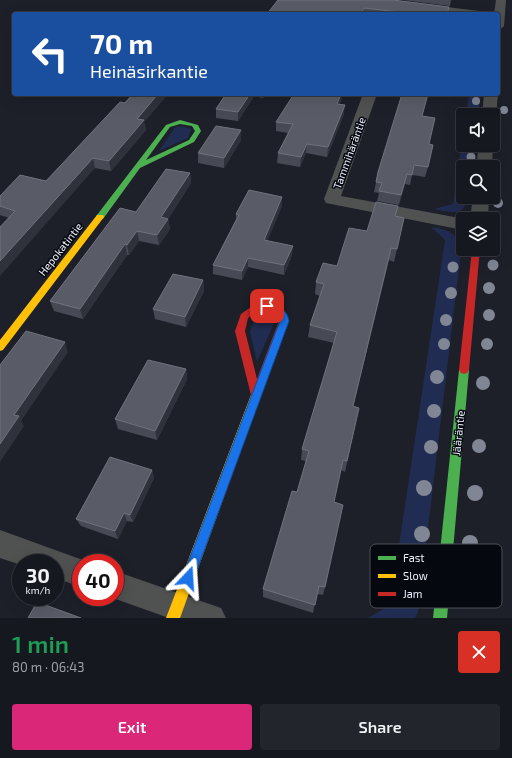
<!DOCTYPE html>
<meta charset="utf-8">
<style>
:root{--surface:#16181f;--page:#23252c;--text:#f1f3f6;--muted:#9ea0a4;--line:#35373d;--accent:#db2777}
body{margin:0;font-family:"Exo 2",sans-serif;background:var(--page);color:var(--text);height:100vh;display:flex;flex-direction:column;font-size:15px;white-space:nowrap}
*{box-sizing:border-box;margin:0}
p{font-size:13px;color:var(--muted)}
.icon{flex:none;width:22px;height:22px;fill:none;stroke:currentColor;stroke-width:2;stroke-linecap:round;stroke-linejoin:round}
.map{position:relative;height:618px;overflow:hidden}
.drawer{display:flex;flex-direction:column;background:var(--surface);flex:1}
.drawer>*{flex:none}
.top-card{position:absolute;left:12px;top:12px;width:488px;height:84px;border-radius:4px;box-shadow:0 4px 16px #0002,0 0 0 1px var(--line);background:#1a4fa0;color:#fff;overflow:hidden}
.buttons{position:absolute;left:456px;top:108px;display:grid;gap:8px}
.buttons a{display:grid;place-items:center;width:44px;height:44px;border-radius:4px;background:var(--surface);box-shadow:0 4px 16px #0002,0 0 0 1px var(--line);font-size:20px}
.speed{position:absolute;left:12px;top:554px;display:flex;gap:8px;font-size:20px;font-weight:700;text-align:center}
.speed>*{display:grid;place-content:center;width:52px;height:52px;border-radius:50%;background:var(--surface);box-shadow:0 4px 16px #0002,0 0 0 1px var(--line);line-height:1}
.speed small{font-size:10px;font-weight:400}
.speed .limit{border:6px solid #d22;background:#fff;color:#111}
.pin{position:absolute;display:grid;place-items:center;width:34px;height:34px;color:#fff;margin:-17px;border-radius:8px;box-shadow:0 2px 6px #0006}
.me{position:absolute;width:44px;margin:-22px;rotate:20deg;stroke-linejoin:round;filter:drop-shadow(0 0 3px #0008)}
.turn{display:flex;align-items:center;gap:14px;height:84px;padding:0 12px;font-size:18px}
.turn .icon{width:52px;height:52px;stroke-width:2.5}
.turn b{display:block;font-size:28px;line-height:34px}
.round{display:grid;place-items:center;flex:none;width:42px;height:42px;border-radius:4px;background:var(--page)}
.overview{display:flex;align-items:center;justify-content:space-between;height:68px;padding:0 12px}
h1{font-size:24px;font-weight:600;line-height:30px;color:#1e9e55}
.cta{display:flex;gap:8px;margin-top:auto;padding:8px 12px}
.cta a{flex:1;height:46px;border-radius:4px;background:var(--accent);color:#fff;font-size:16px;font-weight:600;line-height:46px;text-align:center}
.cta a+a{background:var(--page);color:var(--text)}
.map>svg:first-child{display:block}
</style>
<div class="map">
<svg width="512" height="618" viewBox="0 0 512 618">
<rect width="100%" height="100%" fill="#1d2029"/>
<path fill="#212c52" d="M 469,94 L 481,94 L 478,115 L 466,115 Z
M 181,126 L 191,129 L 188,138 L 159,151 L 175,127 Z
M 463,134 L 463,145 L 474,145 L 471,167 L 463,167 L 463,197 L 468,197 C 465,218 449,212 434,209 L 453,204 Z
M 431,227 C 447,229 451,231 462,243 L 418,612 L 415,618 L 368,618 L 390,605 L 445,240 Z
M 268,313 L 275,321 L 257,362 L 250,332 L 256,314 Z"/>
<g fill="none" stroke-linecap="round" stroke-linejoin="round">
<path fill="#505252" fill-rule="evenodd" d="M 496,0 L 506,0 L 504,26 L 502,28 L 498,29 L 498,14 L 494,14 Z
M 422,4 L 479,11 L 484,14 L 452,14 L 418,9 L 417,7 L 418,5 Z
M 363,94 L 377,94 L 341,196 L 465,219 L 463,219 L 463,230 L 326,203 L 324,199 Z
M 484,94 L 498,94 L 496,115 L 494,118 L 493,115 L 482,115 Z
M 493,144 L 493,145 L 492,167 L 476,167 L 479,145 Z
M 473,197 L 489,197 L 488,219 L 470,219 Z
M 0,530 L 91,563 L 81,563 L 81,587 L 55,578 L 55,563 L 21,563 L 21,565 L 0,558 Z
M 115,571 L 221,608 L 226,618 L 169,618 L 110,597 L 115,597 Z"/>
<path fill="#4caf50" fill-rule="evenodd" d="M 180,120 L 198,125 L 201,131 L 194,142 L 140,168 L 103,219 L 97,219 L 96,217 L 97,215 L 166,125 ZM 180,124 L 192,126 L 195,131 L 189,140 L 146,160 L 170,127 Z
M 464,366 L 467,367 L 469,370 L 447,618 L 433,618 L 459,370 L 461,367 Z"/>
<path fill="#ffc107" fill-rule="evenodd" d="M 97,215 L 103,215 L 104,217 L 3,350 L 0,351 L 0,340 Z
M 259,383 L 263,384 L 264,387 L 180,618 L 166,618 L 254,387 L 255,384 Z"/>
<path fill="#c62828" fill-rule="evenodd" d="M 472,249 L 480,249 L 469,370 L 467,373 L 464,374 L 461,373 L 459,370 Z
M 258,302 L 281,309 L 289,321 L 264,387 L 260,391 L 261,395 L 260,398 L 256,399 L 252,398 L 251,395 L 235,331 L 241,314 ZM 259,309 L 275,313 L 279,321 L 257,379 L 245,331 L 248,318 Z"/>
</g>
<g fill="#818695">
<circle cx="476" cy="101" r="4"/>
<circle cx="504" cy="110" r="4"/>
<circle cx="471" cy="157" r="4.5"/>
<circle cx="498" cy="203" r="5"/>
<circle cx="493" cy="265" r="5.5"/>
<circle cx="453" cy="267" r="5.5"/>
<circle cx="489" cy="288" r="6"/>
<circle cx="451" cy="293" r="6"/>
<circle cx="489" cy="315" r="6"/>
<circle cx="446" cy="320" r="6"/>
<circle cx="444" cy="344" r="6"/>
<circle cx="487" cy="344" r="6"/>
<circle cx="437" cy="377" r="7"/>
<circle cx="483" cy="383" r="7"/>
<circle cx="434" cy="411" r="7"/>
<circle cx="479" cy="446" r="7"/>
<circle cx="431" cy="447" r="7"/>
<circle cx="424" cy="488" r="8"/>
<circle cx="475" cy="493" r="8"/>
<circle cx="422" cy="534" r="8"/>
<circle cx="470" cy="543" r="8"/>
</g>
<path fill="#474a54" d="M 278,0 L 447,14 L 267,14 Z
M 403,0 L 451,0 L 450,6 Z
M 133,94 L 168,94 L 144,122 L 146,130 L 111,171 L 95,168 L 9,218 L 0,215 L 0,196 L 46,181 Z
M 226,94 L 265,94 L 263,98 L 254,96 L 238,121 L 216,118 L 216,109 Z
M 340,104 L 344,114 L 327,157 L 306,153 L 300,167 L 277,163 L 278,153 L 288,133 L 276,131 L 276,122 Z
M 423,116 L 429,144 L 428,167 L 425,177 L 412,175 L 410,185 L 405,184 L 399,205 L 377,201 L 379,193 L 374,192 L 378,172 Z
M 241,140 L 224,168 L 198,163 L 198,153 Z
M 190,173 L 191,183 L 168,219 L 170,229 L 159,245 L 139,241 L 129,255 L 127,255 L 83,319 L 54,311 L 50,301 L 136,212 Z
M 282,206 L 267,241 L 292,255 L 284,275 L 248,267 L 242,280 L 213,274 L 213,265 L 236,219 L 236,214 Z
M 395,216 L 404,218 L 394,262 L 389,260 L 353,407 L 359,408 L 345,472 L 341,470 L 334,502 L 325,587 L 323,595 L 317,594 L 313,613 L 263,597 L 263,589 L 297,492 L 306,461 L 301,460 L 302,449 L 334,343 L 308,337 L 310,325 L 320,296 L 315,294 L 316,282 L 337,266 L 367,231 Z
M 203,280 L 204,291 L 186,327 L 155,319 L 153,309 Z
M 186,369 L 187,379 L 157,440 L 118,429 L 115,419 Z
M 152,470 L 154,478 L 133,522 L 127,521 L 118,539 L 81,526 L 76,519 Z"/>
<path fill="#2f323b" d="M 364,8 L 363,14 L 361,14 Z
M 158,94 L 168,94 L 144,122 L 146,130 L 111,171 L 109,161 L 137,119 Z
M 250,94 L 254,94 L 254,96 L 238,121 L 238,112 Z
M 341,94 L 344,94 L 336,113 L 337,104 Z
M 345,105 L 344,114 L 327,157 L 328,147 Z
M 241,130 L 241,140 L 224,168 L 224,158 Z
M 307,144 L 306,153 L 300,167 L 301,157 Z
M 93,158 L 95,168 L 0,276 L 0,261 Z
M 190,173 L 191,183 L 168,219 L 170,229 L 159,245 L 157,235 L 161,217 Z
M 407,174 L 405,184 L 399,205 L 401,195 Z
M 282,197 L 282,206 L 264,249 L 264,240 Z
M 137,231 L 139,241 L 129,255 L 127,245 Z
M 125,244 L 127,255 L 83,319 L 80,309 Z
M 293,246 L 292,255 L 284,275 L 284,265 Z
M 248,258 L 248,267 L 242,280 L 242,271 Z
M 203,280 L 204,291 L 186,327 L 185,317 Z
M 65,342 L 68,352 L 21,421 L 24,426 L 0,462 L 0,444 L 14,415 Z
M 186,369 L 187,379 L 157,440 L 155,431 Z
M 152,470 L 154,478 L 133,522 L 130,515 Z
M 124,513 L 127,521 L 118,539 L 115,531 Z"/>
<path fill="#595c66" stroke="#70737d" d="M 278,0 L 393,0 L 449,7 L 447,14 L 435,14 L 424,13 L 423,14 L 418,14 L 364,8 L 361,14 L 267,14 Z
M 133,94 L 158,94 L 137,119 L 144,120 L 109,161 L 93,158 L 0,261 L 0,227 L 15,211 L 0,206 L 0,196 L 20,175 L 46,181 L 120,102 L 125,103 Z
M 226,94 L 250,94 L 238,112 L 216,109 Z
M 294,94 L 341,94 L 337,104 L 345,105 L 328,147 L 307,144 L 301,157 L 278,153 L 293,124 L 276,122 Z
M 402,94 L 428,94 L 422,116 L 435,118 L 429,144 L 433,145 L 428,167 L 414,165 L 412,175 L 407,174 L 401,195 L 379,191 L 382,183 L 376,182 L 378,172 Z
M 216,126 L 241,130 L 224,158 L 198,153 Z
M 166,169 L 190,173 L 161,217 L 168,219 L 157,235 L 137,231 L 127,245 L 125,244 L 80,309 L 50,301 L 120,208 L 136,212 Z
M 249,190 L 282,197 L 264,240 L 293,246 L 284,265 L 248,258 L 242,271 L 213,265 L 239,215 L 236,214 Z
M 376,202 L 398,206 L 395,216 L 404,218 L 397,249 L 391,248 L 353,406 L 359,408 L 347,461 L 343,460 L 334,502 L 343,505 L 325,587 L 319,586 L 315,605 L 263,589 L 292,491 L 297,492 L 309,451 L 302,449 L 337,332 L 310,325 L 324,284 L 316,282 L 323,263 L 337,266 L 349,228 L 367,231 Z
M 173,274 L 203,280 L 185,317 L 153,309 Z
M 26,331 L 65,342 L 14,415 L 19,416 L 0,444 L 0,365 Z
M 148,360 L 186,369 L 155,431 L 115,419 Z
M 110,457 L 152,470 L 130,515 L 124,513 L 115,531 L 76,519 Z
M 37,602 L 81,618 L 28,618 Z"/>
<path fill="#1a73e8" stroke="#114b97" d="M 267,303 C 278,305 287,309 289,321 L 194,578 L 193,583 L 188,585 L 183,583 L 182,578 L 280,321 C 278,312 271,311 264,309 L 262,306 L 264,304 Z"/>
<g text-anchor="middle" dominant-baseline="central" stroke-width="3" stroke-linejoin="round" paint-order="stroke">
<g font-size="11" fill="#ecf0fc" stroke="#06080f">
<text transform="translate(349 153) rotate(-70)">Tammihäräntie</text>
<text transform="translate(60 249) rotate(-52)">Hepokatintie</text>
<text transform="translate(458 433) rotate(-84)">Jääräntie</text>
</g>
</g>
<rect x="370" y="544" width="132" height="64" rx="6" fill="#06080f" stroke="#4b4e56" stroke-width="1"/>
<rect x="378" y="556" width="18" height="4" fill="#4caf50"/>
<rect x="378" y="574" width="18" height="4" fill="#ffc107"/>
<rect x="378" y="592" width="18" height="4" fill="#c62828"/>
<g font-size="11" fill="#ecf0fc">
<text x="403" y="562">Fast</text>
<text x="403" y="580">Slow</text>
<text x="403" y="598">Jam</text>
</g>
</svg>
<div class="buttons">
<a><svg class="icon" aria-label="sound" viewBox="0 0 24 24"><path d="M4 9h4l5-4v14l-5-4H4zM17 9q2 3 0 6"/></svg></a>
<a><svg class="icon" aria-label="search" viewBox="0 0 24 24"><circle cx="10" cy="10" r="6"/><path d="M15 15l6 6"/></svg></a>
<a><svg class="icon" aria-label="layers" viewBox="0 0 24 24"><path d="M12 4l9 5-9 5-9-5zM3 14l9 5 9-5"/></svg></a>
</div>
<div class="speed"><div>30<small>km/h</small></div><div class="limit">40</div></div>
<div class="pin" style="left:267px;top:306px;background:#d93025"><svg class="icon" aria-label="arrive" viewBox="0 0 24 24"><path d="M6 21V4h12l-3 4 3 4H6"/></svg></div>
<svg class="me" style="left:188px;top:578px" viewBox="-20 -20 40 40"><path d="M0-17L14 15 0 8-14 15z" fill="#1a73e8" stroke="#fff" stroke-width="4"/></svg>
<div class="top-card">
<div class="turn"><svg class="icon" aria-label="left" viewBox="0 0 24 24"><path d="M17 20v-9H6M10 6l-5 5 5 5"/></svg><div><b>70 m</b>Heinäsirkantie</div></div>
</div>
</div>
<section class="drawer">
<div class="overview"><div><h1>1 min</h1><p>80 m · 06:43</p></div><a class="round" style="background:#d93025;color:#fff"><svg class="icon" aria-label="close" viewBox="0 0 24 24"><path d="M6 6l12 12M18 6L6 18"/></svg></a></div>
<div class="cta"><a>Exit</a><a>Share</a></div>
</section>
